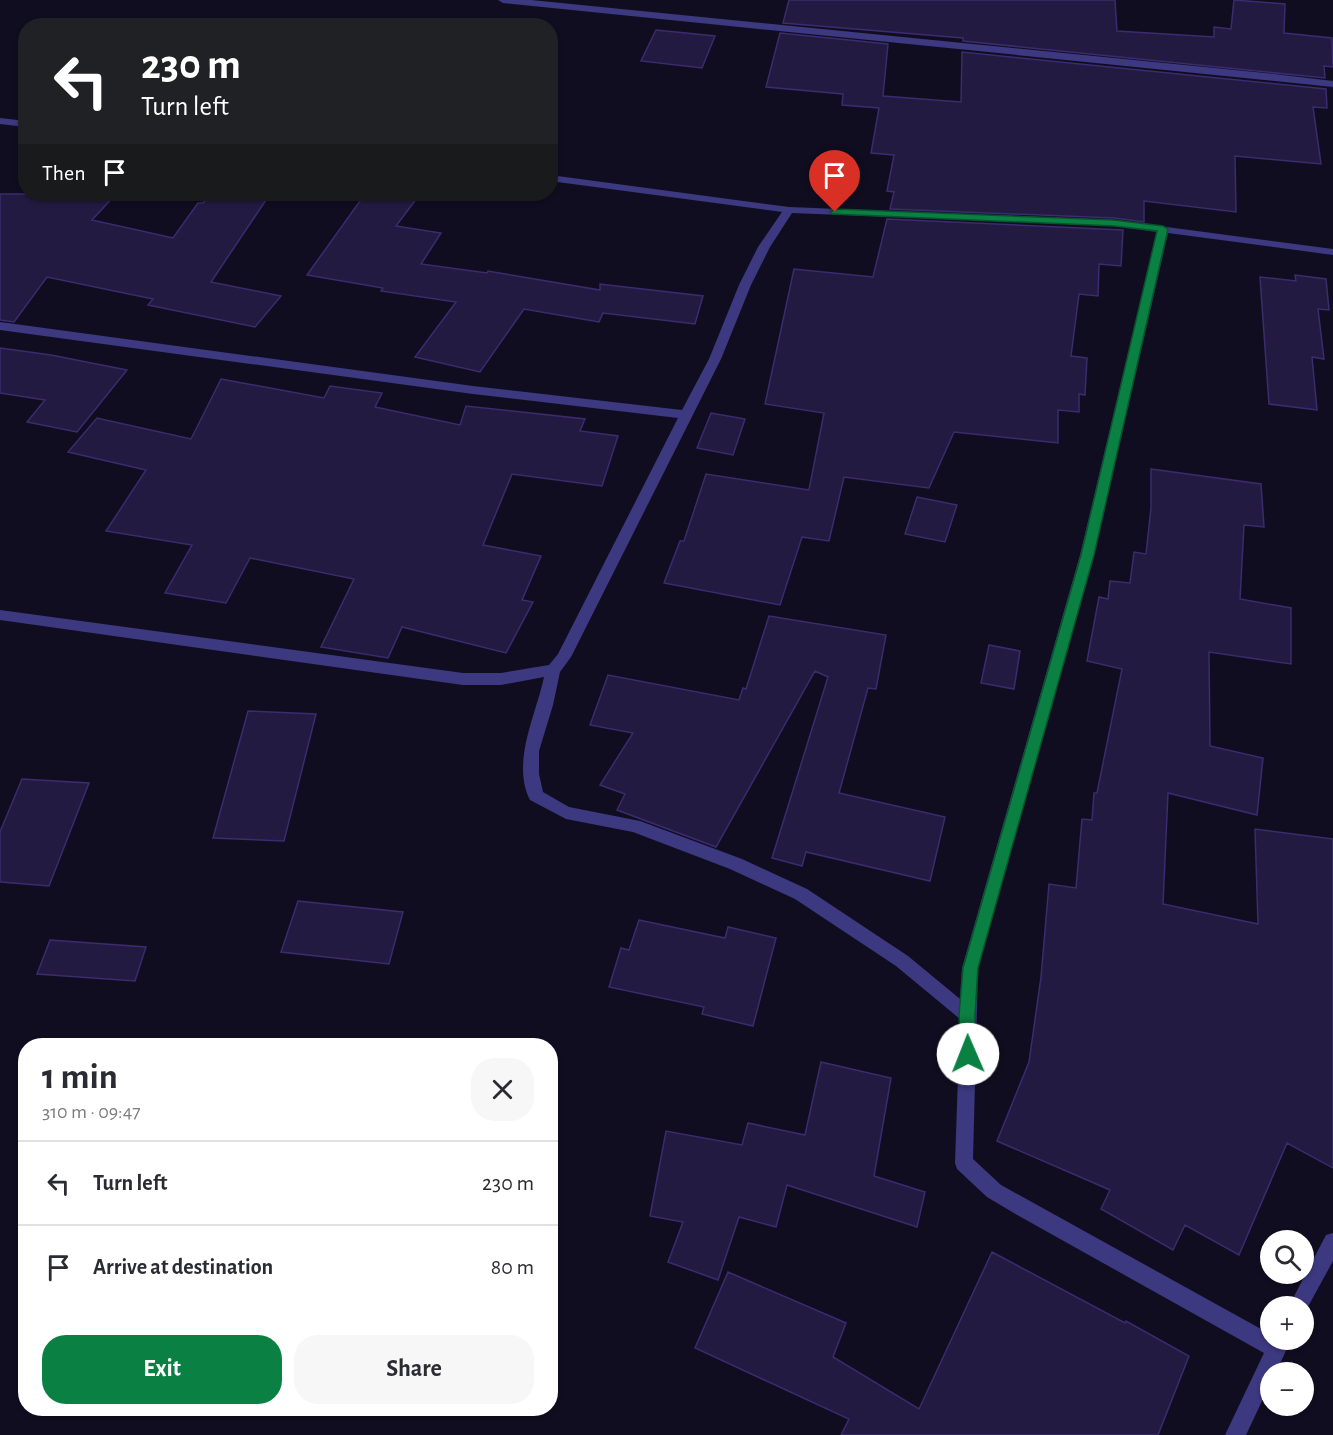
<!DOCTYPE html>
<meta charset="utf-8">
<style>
:root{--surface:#fff;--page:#f7f7f7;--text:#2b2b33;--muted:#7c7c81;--line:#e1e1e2;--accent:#0b8043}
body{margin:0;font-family:"Alegreya Sans",sans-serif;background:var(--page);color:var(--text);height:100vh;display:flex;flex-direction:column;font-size:22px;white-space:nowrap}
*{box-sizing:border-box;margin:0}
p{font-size:20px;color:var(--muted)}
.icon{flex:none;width:33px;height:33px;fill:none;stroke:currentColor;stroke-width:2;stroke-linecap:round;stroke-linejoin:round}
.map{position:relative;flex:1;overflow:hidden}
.drawer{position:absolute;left:18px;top:1038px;width:540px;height:378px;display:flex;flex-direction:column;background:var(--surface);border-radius:24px;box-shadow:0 2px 4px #0004}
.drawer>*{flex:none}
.top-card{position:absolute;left:18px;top:18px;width:540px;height:183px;border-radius:24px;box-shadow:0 2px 4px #0004;background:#202124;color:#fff;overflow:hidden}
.tools{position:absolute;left:1260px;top:1230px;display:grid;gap:12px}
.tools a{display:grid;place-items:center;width:54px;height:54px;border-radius:50%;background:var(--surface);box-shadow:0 2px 4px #0004;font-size:30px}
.pin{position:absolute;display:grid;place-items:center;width:51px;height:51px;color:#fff;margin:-62px -26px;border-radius:50% 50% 50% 0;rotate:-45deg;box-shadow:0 0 6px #0007}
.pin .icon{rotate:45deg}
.me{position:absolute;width:66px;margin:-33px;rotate:359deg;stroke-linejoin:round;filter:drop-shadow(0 0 4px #0008)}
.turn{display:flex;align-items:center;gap:21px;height:126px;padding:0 24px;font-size:27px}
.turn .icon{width:78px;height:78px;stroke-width:2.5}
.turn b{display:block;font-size:42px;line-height:51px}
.then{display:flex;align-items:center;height:57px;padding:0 24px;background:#0003;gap:12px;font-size:22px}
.round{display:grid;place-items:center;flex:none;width:63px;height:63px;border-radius:24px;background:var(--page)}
.headline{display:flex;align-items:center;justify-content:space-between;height:102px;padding:0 24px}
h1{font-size:36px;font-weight:700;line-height:45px}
.action{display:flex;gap:12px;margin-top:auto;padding:12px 24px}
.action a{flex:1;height:69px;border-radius:24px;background:var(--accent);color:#fff;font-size:24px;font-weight:700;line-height:69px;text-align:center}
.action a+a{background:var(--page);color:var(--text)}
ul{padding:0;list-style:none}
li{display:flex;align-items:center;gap:18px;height:84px;padding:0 24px;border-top:2px solid var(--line)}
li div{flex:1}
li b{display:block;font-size:22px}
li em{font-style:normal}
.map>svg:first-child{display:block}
</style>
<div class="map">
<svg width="1333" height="1435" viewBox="0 0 1333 1435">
<rect width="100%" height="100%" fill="#110d21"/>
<path fill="#231a42" stroke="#3a2c6e" stroke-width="1.5" d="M 789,0 L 1115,0 L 1117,31 L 1214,37 L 1214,27 L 1231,29 L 1234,0 L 1285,4 L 1284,33 L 1332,38 L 1333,67 L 1324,66 L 1325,78 L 963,41 L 963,38 L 783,23 Z
M 656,30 L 715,36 L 702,68 L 641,61 Z
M 780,33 L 888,44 L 883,96 L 961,102 L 962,52 L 1326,89 L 1327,108 L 1313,107 L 1321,164 L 1235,156 L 1236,212 L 1144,201 L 1144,222 L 1114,218 L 890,209 L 894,192 L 887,191 L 894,155 L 871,153 L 879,108 L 842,105 L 843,94 L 766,87 Z
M 0,194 L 116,194 L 92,220 L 173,238 L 198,203 L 203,203 L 211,194 L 270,194 L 211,282 L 281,296 L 255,327 L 148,305 L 153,299 L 47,277 L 14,322 L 0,320 Z
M 365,194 L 420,194 L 396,226 L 441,233 L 421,264 L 487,273 L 488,271 L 600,290 L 600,284 L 703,296 L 695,324 L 603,313 L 599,322 L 524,309 L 480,372 L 415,357 L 456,302 L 381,291 L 383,288 L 307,275 Z
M 887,219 L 1123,230 L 1121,266 L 1099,264 L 1098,296 L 1079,294 L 1071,356 L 1087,358 L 1085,395 L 1079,394 L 1079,412 L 1058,410 L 1058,443 L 954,432 L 929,488 L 844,477 L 829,541 L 802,537 L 780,605 L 664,583 L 680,541 L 684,541 L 706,474 L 809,490 L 824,413 L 765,404 L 794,269 L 873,277 Z
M 1295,275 L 1326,279 L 1329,310 L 1318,309 L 1324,359 L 1312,357 L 1317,410 L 1269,404 L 1260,277 L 1296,281 Z
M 0,348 L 51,355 L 127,370 L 77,432 L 27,422 L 45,400 L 0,393 Z
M 221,379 L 324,398 L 330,386 L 382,393 L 375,407 L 460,425 L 466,406 L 585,419 L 580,431 L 618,436 L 602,486 L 512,474 L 483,545 L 541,556 L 522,600 L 533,602 L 506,653 L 402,627 L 388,658 L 321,647 L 354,579 L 250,558 L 226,603 L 165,593 L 192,545 L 106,531 L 146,470 L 68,452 L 97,418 L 191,439 Z
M 711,413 L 745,419 L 733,455 L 697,448 Z
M 1151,469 L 1261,484 L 1264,527 L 1244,525 L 1240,599 L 1291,608 L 1291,664 L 1209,652 L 1210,746 L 1263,758 L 1257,815 L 1168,793 L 1163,904 L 1258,924 L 1255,829 L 1333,839 L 1333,1168 L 1287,1143 L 1239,1255 L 1185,1225 L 1173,1250 L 1101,1209 L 1110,1190 L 997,1141 L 1029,1062 L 1041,977 L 1049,884 L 1076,888 L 1082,819 L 1092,820 L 1094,793 L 1097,793 L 1122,669 L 1087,661 L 1099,597 L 1108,599 L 1110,581 L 1130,583 L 1134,552 L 1146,554 L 1151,508 Z
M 917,497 L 957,505 L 945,542 L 905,534 Z
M 769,616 L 886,635 L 876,689 L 868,688 L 839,793 L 945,817 L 930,881 L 806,852 L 802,866 L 772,858 L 828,677 L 815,671 L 716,847 L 617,810 L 625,794 L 600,785 L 633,733 L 590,725 L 608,675 L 739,700 L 743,688 L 746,689 Z
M 989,645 L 1020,651 L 1014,689 L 981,683 Z
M 248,711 L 316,714 L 284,841 L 213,838 Z
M 22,779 L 89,783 L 49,886 L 0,882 L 0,832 Z
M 298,901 L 403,912 L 389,964 L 281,952 Z
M 639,920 L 725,938 L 728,927 L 776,938 L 753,1026 L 702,1014 L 704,1007 L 609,987 L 621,948 L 629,950 Z
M 50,940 L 146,947 L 135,981 L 37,974 Z
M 821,1062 L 891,1078 L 874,1176 L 925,1192 L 917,1227 L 787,1185 L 776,1227 L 739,1217 L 718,1280 L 668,1262 L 683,1222 L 650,1216 L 666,1131 L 742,1145 L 748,1123 L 805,1135 Z
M 992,1252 L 1125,1323 L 1126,1321 L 1189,1356 L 1158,1435 L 841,1435 L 849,1419 L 695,1348 L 728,1272 L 846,1323 L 833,1357 L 919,1409 Z"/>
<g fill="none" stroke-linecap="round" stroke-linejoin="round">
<path fill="#3d3980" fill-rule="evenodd" d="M 498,0 L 531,0 L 1265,73 L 1333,81 L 1333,87 L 503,3 Z
M 0,118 L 26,121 L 26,127 L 0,124 Z
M 550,175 L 789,207 L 1114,220 L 1333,249 L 1333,255 L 1168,233 L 1094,555 L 978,968 L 973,1159 L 1001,1185 L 1270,1334 L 1270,1340 L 1291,1340 L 1276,1372 L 1270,1372 L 1270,1384 L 1246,1435 L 1225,1435 L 1264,1353 L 1019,1216 L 987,1197 L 957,1169 L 955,1163 L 960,1019 L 896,966 L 795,899 L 730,869 L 633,832 L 566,819 L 530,800 C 511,763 536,715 544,677 L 501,685 L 463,685 L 0,620 L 0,610 L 463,673 L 501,673 L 549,665 L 558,654 L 678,418 L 473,394 L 0,330 L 0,322 L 473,386 L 682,410 L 709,359 L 739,285 L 758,247 L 782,212 L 550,181 ZM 792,213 L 1114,226 L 1157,232 L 1080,555 L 962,968 L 960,999 L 908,956 L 807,889 L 742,859 L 640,821 L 569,807 L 543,792 L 539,774 L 539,751 L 553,705 L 560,672 L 571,657 L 721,359 L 751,285 L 770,247 Z
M 1333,1233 L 1333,1261 L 1304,1314 L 1304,1306 L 1289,1306 L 1326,1235 Z"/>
</g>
<path fill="#0b8043" stroke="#07532c" stroke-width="1.5" d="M 835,209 L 1114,220 L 1163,226 L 1168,229 L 1094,555 L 978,968 L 975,1015 L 976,1054 L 974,1059 L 968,1061 L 962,1059 L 960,1054 L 959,1015 L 963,968 L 1081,555 L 1157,231 L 1114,226 L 832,214 L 830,212 Z"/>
</svg>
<div class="tools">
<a><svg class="icon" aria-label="search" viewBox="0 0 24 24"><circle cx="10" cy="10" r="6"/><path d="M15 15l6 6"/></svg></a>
<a>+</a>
<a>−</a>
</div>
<div class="pin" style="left:835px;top:212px;background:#d93025"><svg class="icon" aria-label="arrive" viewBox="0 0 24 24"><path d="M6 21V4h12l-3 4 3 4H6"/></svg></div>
<svg class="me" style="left:968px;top:1054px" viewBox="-20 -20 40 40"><circle r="19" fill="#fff"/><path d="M0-13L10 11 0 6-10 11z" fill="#0b8043"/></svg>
<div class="top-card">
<div class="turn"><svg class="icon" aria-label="left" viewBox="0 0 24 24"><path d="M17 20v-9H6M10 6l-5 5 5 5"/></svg><div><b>230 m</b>Turn left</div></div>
<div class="then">Then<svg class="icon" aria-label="arrive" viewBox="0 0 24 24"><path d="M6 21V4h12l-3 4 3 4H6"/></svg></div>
</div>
<section class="drawer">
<div class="headline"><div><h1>1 min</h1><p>310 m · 09:47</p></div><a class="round"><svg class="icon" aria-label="close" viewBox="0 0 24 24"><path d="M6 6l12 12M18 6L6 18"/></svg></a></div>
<ul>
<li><svg class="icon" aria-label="left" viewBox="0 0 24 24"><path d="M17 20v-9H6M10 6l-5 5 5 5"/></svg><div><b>Turn left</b></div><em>230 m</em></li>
<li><svg class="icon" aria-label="arrive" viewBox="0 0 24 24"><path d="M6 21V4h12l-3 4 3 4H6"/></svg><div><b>Arrive at destination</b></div><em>80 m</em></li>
</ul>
<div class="action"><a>Exit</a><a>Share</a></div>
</section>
</div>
